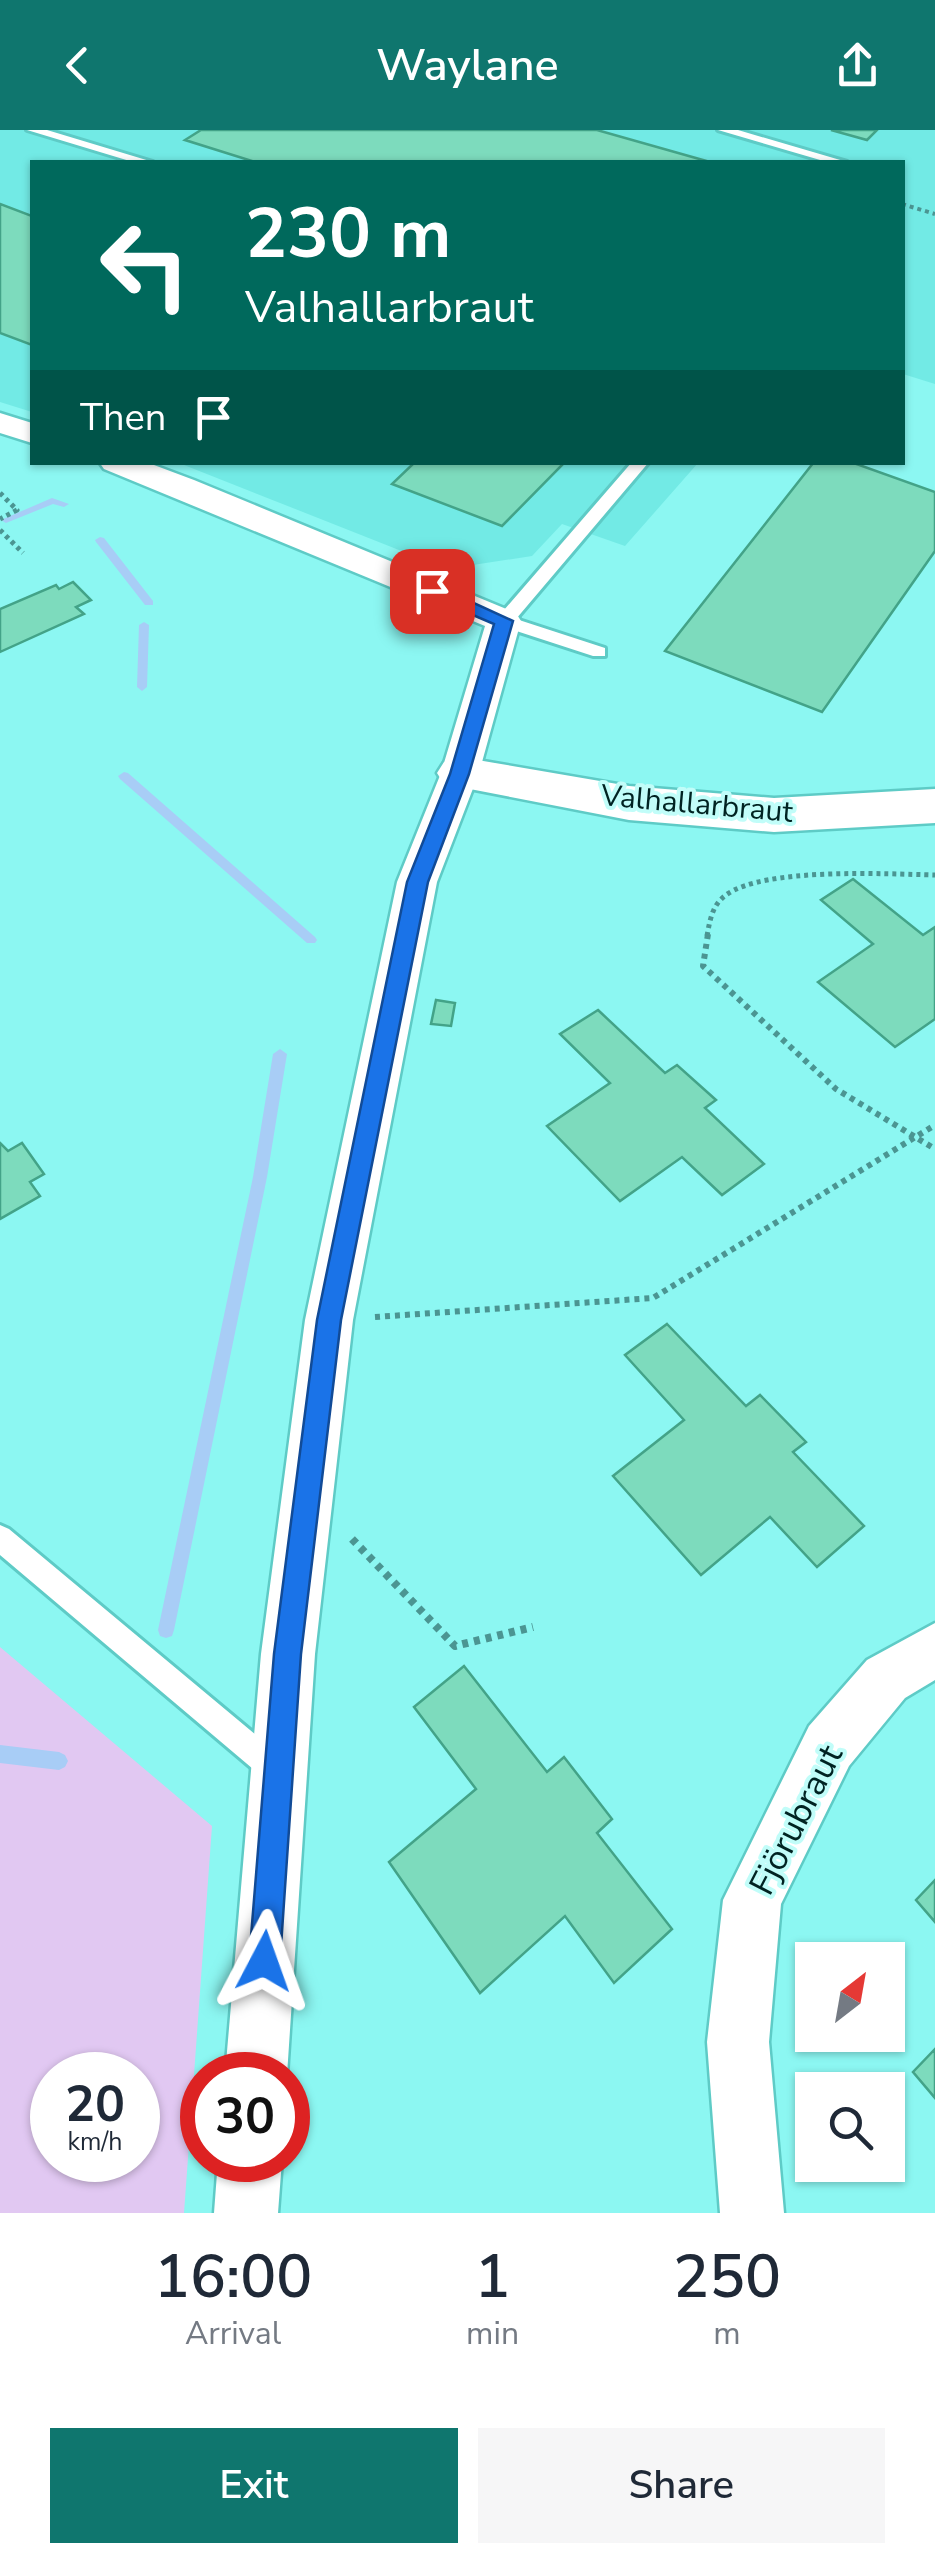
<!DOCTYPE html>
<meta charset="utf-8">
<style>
:root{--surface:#fff;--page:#f6f6f7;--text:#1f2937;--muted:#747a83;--accent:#0f766e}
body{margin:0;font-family:"Nunito Sans",sans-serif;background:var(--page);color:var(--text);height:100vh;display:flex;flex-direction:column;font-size:38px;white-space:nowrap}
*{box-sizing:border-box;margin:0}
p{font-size:32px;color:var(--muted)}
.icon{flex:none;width:55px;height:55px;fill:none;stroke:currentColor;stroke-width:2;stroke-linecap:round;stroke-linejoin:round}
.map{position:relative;height:2083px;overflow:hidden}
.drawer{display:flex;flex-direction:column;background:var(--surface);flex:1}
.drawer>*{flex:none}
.guide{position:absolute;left:30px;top:30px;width:875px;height:305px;border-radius:0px;box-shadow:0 2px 8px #0004;background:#00695c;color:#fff;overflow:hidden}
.needle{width:65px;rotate:31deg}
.tools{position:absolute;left:795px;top:1812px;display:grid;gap:20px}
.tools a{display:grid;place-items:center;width:110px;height:110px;border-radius:0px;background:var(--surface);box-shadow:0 2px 8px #0004;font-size:50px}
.speed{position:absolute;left:30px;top:1922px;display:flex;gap:20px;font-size:50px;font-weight:700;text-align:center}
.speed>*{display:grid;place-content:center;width:130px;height:130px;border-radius:50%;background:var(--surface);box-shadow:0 2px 8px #0004;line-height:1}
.speed small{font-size:25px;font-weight:400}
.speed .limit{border:15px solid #d22;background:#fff;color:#111}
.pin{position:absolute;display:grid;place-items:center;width:85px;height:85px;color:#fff;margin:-42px;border-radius:20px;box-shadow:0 5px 15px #0006}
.me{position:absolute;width:110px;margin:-55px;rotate:4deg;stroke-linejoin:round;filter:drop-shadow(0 0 8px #0008)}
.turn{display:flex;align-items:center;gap:35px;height:210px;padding:0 50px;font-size:45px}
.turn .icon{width:130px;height:130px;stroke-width:2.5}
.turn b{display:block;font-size:70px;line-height:85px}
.then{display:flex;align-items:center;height:95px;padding:0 50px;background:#0003;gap:20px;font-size:38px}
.eta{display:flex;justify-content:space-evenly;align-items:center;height:170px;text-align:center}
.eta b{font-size:60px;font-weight:600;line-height:70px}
.primary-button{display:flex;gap:20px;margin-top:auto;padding:20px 50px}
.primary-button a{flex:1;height:115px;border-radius:0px;background:var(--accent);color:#fff;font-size:40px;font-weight:600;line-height:115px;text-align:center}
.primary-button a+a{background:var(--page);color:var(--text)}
header{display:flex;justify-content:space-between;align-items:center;height:130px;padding:0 50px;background:var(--accent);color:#fff;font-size:45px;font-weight:600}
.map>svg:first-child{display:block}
</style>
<header><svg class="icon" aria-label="back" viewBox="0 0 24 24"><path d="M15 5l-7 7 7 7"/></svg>Waylane<svg class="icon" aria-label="share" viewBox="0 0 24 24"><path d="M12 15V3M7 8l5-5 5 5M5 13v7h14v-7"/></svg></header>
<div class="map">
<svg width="935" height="2083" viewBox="0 0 935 2083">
<rect width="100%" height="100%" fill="#8cf7f2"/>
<path fill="#72eae5" d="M 0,0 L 935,0 L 935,254 L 903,244 L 902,32 L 32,32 L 32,282 L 0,272 Z
M 179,333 L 698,333 L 625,416 L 562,394 L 532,426 L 447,439 Z"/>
<path fill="#e1c8f2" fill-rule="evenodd" d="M 0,1517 L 212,1696 L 184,2083 L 0,2083 ZM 52,1945 L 138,1945 L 138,2030 L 52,2030 Z"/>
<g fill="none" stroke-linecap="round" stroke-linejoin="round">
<path fill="#a8cdf6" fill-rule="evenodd" d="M 52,368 L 69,374 L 64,377 L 53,374 L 6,393 L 1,390 Z
M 100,407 L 104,408 L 153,471 L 153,475 L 145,475 L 96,412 L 95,410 Z
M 144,492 L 149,495 L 147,557 L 142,561 L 137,557 L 139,495 Z
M 124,642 L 128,643 L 315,807 L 317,810 L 315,813 L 307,813 L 120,649 L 118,646 Z
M 280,919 L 287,924 L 267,1047 L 174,1500 L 172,1506 L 166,1508 L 160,1506 L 158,1500 L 253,1047 L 273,924 Z
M 0,1615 L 59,1622 L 65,1625 L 68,1631 L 65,1637 L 59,1640 L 0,1633 Z"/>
</g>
<path fill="#7ddbbd" stroke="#43a388" stroke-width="2.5" d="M 201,0 L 597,0 L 710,32 L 255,32 L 185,10 Z
M 831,0 L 877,0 L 867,10 Z
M 0,74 L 32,86 L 32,215 L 0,203 Z
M 415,332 L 565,332 L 502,396 L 392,354 Z
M 814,332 L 851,332 L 935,362 L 935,421 L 822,582 L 665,521 Z
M 73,452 L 91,470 L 76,477 L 84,484 L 0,522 L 0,479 L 56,455 L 59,459 Z
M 853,749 L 923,805 L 935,797 L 935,889 L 895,917 L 818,852 L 873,814 L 821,770 Z
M 436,870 L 455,873 L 451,896 L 431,894 Z
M 598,880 L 665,943 L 677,935 L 716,970 L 705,978 L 764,1034 L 722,1065 L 682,1027 L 620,1071 L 547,996 L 610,953 L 560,904 Z
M 0,1013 L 8,1021 L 22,1013 L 44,1044 L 30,1052 L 40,1066 L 0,1089 Z
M 667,1194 L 746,1276 L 760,1265 L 806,1312 L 793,1322 L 864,1396 L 817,1437 L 770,1387 L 701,1445 L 613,1346 L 684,1290 L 625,1225 Z
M 464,1536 L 547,1642 L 564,1627 L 612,1689 L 597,1703 L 672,1799 L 614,1853 L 565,1786 L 480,1863 L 389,1732 L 476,1659 L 414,1577 Z
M 935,1750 L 935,1792 L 916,1770 Z
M 935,1919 L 935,1968 L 913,1942 Z"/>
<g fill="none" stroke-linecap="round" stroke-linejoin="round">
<defs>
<path id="lane" d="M 27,0 L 47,0 L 153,32 L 133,32 Z
M 718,0 L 738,0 L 847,32 L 827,32 Z
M 632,332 L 649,332 L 516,489 L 605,518 L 605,526 L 593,526 L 498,495 L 498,487 Z
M 0,1395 L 9,1399 L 286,1630 L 290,1640 L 286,1650 L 276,1654 L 266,1650 L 0,1425 Z"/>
<path id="street" d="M 0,283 L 32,293 L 32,313 L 0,303 Z
M 99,332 L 146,332 L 194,350 L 516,483 L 521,491 L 479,643 L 437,752 L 353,1190 L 315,1524 L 287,1945 L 225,1945 L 261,1524 L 305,1190 L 397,752 L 441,643 L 485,496 L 104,339 Z
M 935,1493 L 935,1550 L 905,1568 L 849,1636 L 781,1774 L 769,1912 L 784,2083 L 720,2083 L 707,1912 L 723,1770 L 809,1596 L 867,1530 Z
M 218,2030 L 282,2030 L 278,2083 L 214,2083 Z"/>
<path id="secondary" d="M 460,627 L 629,656 L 774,668 L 935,659 L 935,693 L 774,702 L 629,690 L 444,654 L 437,643 L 444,632 Z"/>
</defs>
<use href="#lane" stroke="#5ecbc6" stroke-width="6"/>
<use href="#street" stroke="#5ecbc6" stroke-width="5"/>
<use href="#secondary" stroke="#5ecbc6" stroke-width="5"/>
<path stroke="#4b9592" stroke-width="4" stroke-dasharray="4 4" stroke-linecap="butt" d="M 902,74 L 935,84"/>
<path stroke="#4b9592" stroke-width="5" stroke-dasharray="4 4" stroke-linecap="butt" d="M 0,363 L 17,380 L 0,389
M 0,400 L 23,423
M 707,806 C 710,790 712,775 726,765 C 764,737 886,744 935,745"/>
<path stroke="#4b9592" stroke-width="6" stroke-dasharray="5 5" stroke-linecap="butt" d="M 708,804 L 703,836 L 836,959 L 935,1019
M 375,1187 L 653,1168 L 935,995"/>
<path stroke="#4b9592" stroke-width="8" stroke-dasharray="6 6" stroke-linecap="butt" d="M 352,1409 L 455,1516 L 533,1497"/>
<use href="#lane" fill="#fff" fill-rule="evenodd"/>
<use href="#street" fill="#fff" fill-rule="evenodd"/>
<use href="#secondary" fill="#fff" fill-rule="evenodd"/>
</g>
<path fill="#1a73e8" stroke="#114b97" stroke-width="2.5" d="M 426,457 L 439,457 L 513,491 L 469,644 L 428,752 L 341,1190 L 301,1524 L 280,1831 L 275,1842 L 264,1846 L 254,1842 L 249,1831 L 274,1524 L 317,1190 L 407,752 L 450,644 L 494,494 L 426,465 Z"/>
<g text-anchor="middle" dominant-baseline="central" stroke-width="8" stroke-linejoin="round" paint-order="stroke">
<g font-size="30" fill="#002322" stroke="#c1fdf9">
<text transform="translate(697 674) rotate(5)">Valhallarbraut</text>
</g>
<g font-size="35" fill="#002322" stroke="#c1fdf9">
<text transform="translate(796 1690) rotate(-63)">Fjörubraut</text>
</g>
</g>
</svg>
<div class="tools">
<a><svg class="needle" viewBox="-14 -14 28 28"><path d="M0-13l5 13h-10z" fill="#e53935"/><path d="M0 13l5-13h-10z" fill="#747a83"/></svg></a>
<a><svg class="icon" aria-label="search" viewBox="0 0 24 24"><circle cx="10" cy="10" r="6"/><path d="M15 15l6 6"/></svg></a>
</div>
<div class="speed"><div>20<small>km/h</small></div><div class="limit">30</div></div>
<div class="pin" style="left:432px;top:461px;background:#d93025"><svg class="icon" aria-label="arrive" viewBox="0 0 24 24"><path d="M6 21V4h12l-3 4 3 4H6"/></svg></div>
<svg class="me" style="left:264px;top:1831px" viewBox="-20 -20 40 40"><path d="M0-17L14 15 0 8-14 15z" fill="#1a73e8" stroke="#fff" stroke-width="4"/></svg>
<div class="guide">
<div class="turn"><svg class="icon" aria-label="left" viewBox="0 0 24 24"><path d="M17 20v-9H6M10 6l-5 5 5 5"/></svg><div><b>230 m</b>Valhallarbraut</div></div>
<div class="then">Then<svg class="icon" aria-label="arrive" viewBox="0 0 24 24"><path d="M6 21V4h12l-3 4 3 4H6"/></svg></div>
</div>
</div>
<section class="drawer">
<div class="eta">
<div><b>16:00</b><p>Arrival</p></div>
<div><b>1</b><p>min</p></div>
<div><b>250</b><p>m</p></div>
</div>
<div class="primary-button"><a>Exit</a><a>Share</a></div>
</section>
